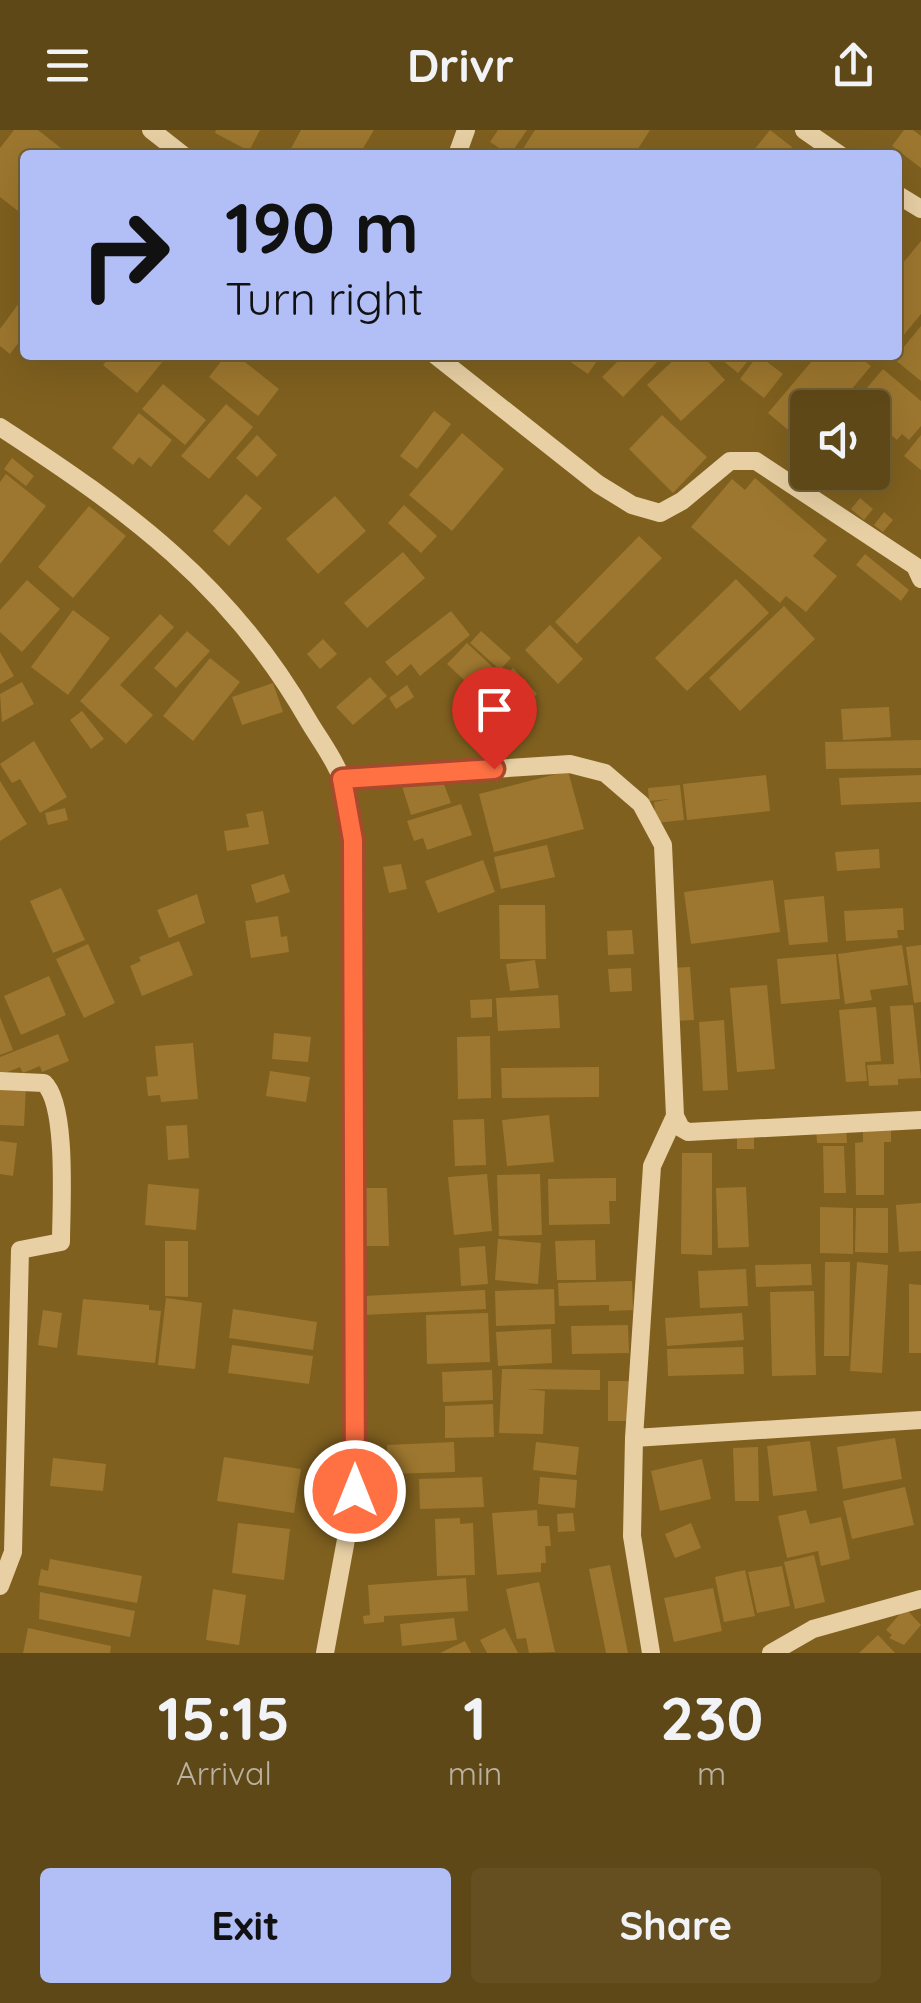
<!DOCTYPE html>
<style>
:root{--surface:#5f4817;--page:#654f20;--text:#f1f3f6;--muted:#bab2a1;--line:#736036;--accent:#b2bef6}
body{margin:0;font-family:Quicksand,sans-serif;background:var(--page);color:var(--text);height:100vh;display:flex;flex-direction:column;font-size:38px;white-space:nowrap}
*{box-sizing:border-box;margin:0}
p{font-size:32px;color:var(--muted)}
.icon{flex:none;width:55px;height:55px;fill:none;stroke:currentColor;stroke-width:2;stroke-linecap:round;stroke-linejoin:round}
.map{position:relative;height:1523px;overflow:hidden}
.details{display:flex;flex-direction:column;background:var(--surface);flex:1}
.details>*{flex:none}
.guide{position:absolute;left:20px;top:20px;width:882px;height:210px;border-radius:10px;box-shadow:0 10px 40px #0002,0 0 0 2px var(--line);background:#b2bef6;color:#111;overflow:hidden}
.tools{position:absolute;left:790px;top:260px;display:grid;gap:20px}
.tools a{display:grid;place-items:center;width:100px;height:100px;border-radius:10px;background:var(--surface);box-shadow:0 10px 40px #0002,0 0 0 2px var(--line);font-size:50px}
.pin{position:absolute;display:grid;place-items:center;width:85px;height:85px;color:#fff;margin:-102px -42px;border-radius:50% 50% 50% 0;rotate:-45deg;box-shadow:0 0 10px #0007}
.pin .icon{rotate:45deg}
.me{position:absolute;width:110px;margin:-55px;rotate:0deg;stroke-linejoin:round;filter:drop-shadow(0 0 8px #0008)}
.turn{display:flex;align-items:center;gap:35px;height:210px;padding:0 40px;font-size:45px}
.turn .icon{width:130px;height:130px;stroke-width:2.5}
.turn b{display:block;font-size:70px;line-height:85px}
.eta{display:flex;justify-content:space-evenly;align-items:center;height:170px;text-align:center}
.eta b{font-size:60px;font-weight:700;line-height:70px}
.primary-button{display:flex;gap:20px;margin-top:auto;padding:20px 40px}
.primary-button a{flex:1;height:115px;border-radius:10px;background:var(--accent);color:#111;font-size:40px;font-weight:700;line-height:115px;text-align:center}
.primary-button a+a{background:var(--page);color:var(--text)}
header{display:flex;justify-content:space-between;align-items:center;height:130px;padding:0 40px;background:var(--surface);font-size:45px;font-weight:700}
.map>svg:first-child{display:block}
</style>
<header><svg class="icon" aria-label="menu" viewBox="0 0 24 24"><path d="M4 6h16M4 12h16M4 18h16"/></svg>Drivr<svg class="icon" aria-label="share" viewBox="0 0 24 24"><path d="M12 15V3M7 8l5-5 5 5M5 13v7h14v-7"/></svg></header>
<div class="map">
<svg width="921" height="1523" viewBox="0 0 921 1523">
<rect width="100%" height="100%" fill="#7f601f"/>
<path fill="#9d772f" d="M 14,0 L 38,0 L 66,22 L 25,25 L 25,72 L 18,81 L 0,67 L 0,18 Z
M 216,0 L 260,0 L 249,21 L 215,3 Z
M 301,0 L 374,0 L 359,25 L 294,25 L 289,22 Z
M 498,0 L 527,0 L 510,25 L 490,12 Z
M 535,0 L 650,0 L 634,25 L 519,25 Z
M 770,0 L 792,17 L 787,25 L 759,25 L 753,21 Z
M 904,0 L 913,0 L 921,6 L 921,38 L 892,16 Z
M 921,111 L 921,184 L 898,212 L 898,139 Z
M 25,165 L 25,204 L 10,224 L 0,216 L 0,199 Z
M 921,196 L 921,251 L 894,229 Z
M 112,225 L 159,225 L 164,230 L 137,263 L 103,235 Z
M 226,225 L 236,225 L 279,259 L 258,286 L 209,247 Z
M 560,225 L 601,225 L 588,244 Z
M 624,225 L 664,225 L 623,267 L 602,247 Z
M 679,225 L 702,225 L 725,250 L 681,291 L 647,255 Z
M 716,225 L 753,225 L 738,243 Z
M 758,225 L 783,244 L 764,268 L 740,249 Z
M 817,225 L 857,225 L 871,236 L 836,278 L 808,278 L 805,314 L 768,283 Z
M 883,239 L 921,271 L 921,296 L 909,310 L 902,304 L 897,310 L 878,294 L 884,288 L 859,267 Z
M 163,254 L 206,290 L 185,315 L 142,279 Z
M 226,274 L 253,297 L 209,349 L 181,326 Z
M 434,281 L 451,294 L 417,339 L 400,326 Z
M 139,283 L 172,310 L 151,337 L 139,327 L 133,335 L 112,318 Z
M 662,285 L 707,327 L 673,363 L 629,319 Z
M 462,303 L 504,339 L 452,401 L 409,365 Z
M 257,305 L 277,325 L 257,347 L 236,328 Z
M 921,305 L 921,340 L 904,326 Z
M 808,325 L 808,342 L 813,342 L 808,350 L 795,340 Z
M 12,328 L 34,346 L 26,356 L 4,339 Z
M 6,344 L 46,376 L 0,434 L 0,352 Z
M 755,348 L 827,410 L 813,426 L 837,446 L 806,482 L 786,466 L 780,473 L 691,397 L 732,349 L 745,360 Z
M 246,364 L 262,378 L 229,416 L 213,401 Z
M 335,366 L 366,401 L 318,444 L 286,409 Z
M 860,368 L 873,379 L 864,390 L 851,379 Z
M 404,375 L 437,406 L 421,423 L 388,393 Z
M 89,376 L 126,406 L 73,468 L 38,437 Z
M 884,382 L 893,390 L 883,402 L 874,395 Z
M 639,406 L 662,428 L 577,514 L 555,492 Z
M 403,422 L 425,448 L 367,498 L 344,473 Z
M 865,424 L 909,460 L 901,471 L 856,435 Z
M 736,449 L 769,483 L 687,561 L 655,528 Z
M 27,450 L 60,479 L 22,522 L 0,502 L 0,480 Z
M 784,476 L 815,509 L 740,581 L 709,548 Z
M 73,480 L 110,508 L 68,565 L 31,537 Z
M 451,481 L 470,505 L 420,546 L 411,534 L 397,546 L 385,532 Z
M 160,484 L 174,497 L 120,555 L 153,585 L 126,614 L 80,571 Z
M 550,495 L 583,529 L 558,554 L 525,520 Z
M 187,501 L 210,521 L 176,558 L 154,538 Z
M 481,501 L 511,528 L 500,540 L 470,513 Z
M 323,509 L 337,524 L 320,539 L 307,524 Z
M 467,513 L 498,542 L 478,563 L 447,534 Z
M 0,522 L 14,546 L 0,554 Z
M 210,528 L 240,552 L 193,611 L 163,586 Z
M 513,538 L 537,564 L 506,595 L 481,570 Z
M 370,547 L 387,566 L 353,595 L 336,577 Z
M 22,552 L 34,574 L 2,592 L 0,564 Z
M 273,553 L 283,582 L 242,595 L 232,567 Z
M 407,555 L 414,567 L 396,579 L 389,568 Z
M 889,577 L 891,607 L 843,610 L 841,579 Z
M 82,581 L 104,609 L 91,619 L 70,590 Z
M 921,610 L 921,638 L 826,639 L 825,612 Z
M 34,611 L 67,667 L 40,683 L 20,649 L 12,653 L 0,634 Z
M 568,641 L 584,699 L 494,722 L 479,664 Z
M 766,645 L 770,681 L 687,690 L 683,654 Z
M 921,645 L 921,672 L 841,675 L 839,648 Z
M 442,649 L 451,673 L 411,685 L 402,656 L 418,651 L 419,656 Z
M 0,651 L 27,694 L 0,711 Z
M 680,655 L 684,690 L 656,693 L 654,672 L 670,669 L 649,671 L 648,658 Z
M 461,674 L 472,705 L 427,720 L 423,708 L 414,711 L 407,691 Z
M 65,678 L 68,690 L 48,695 L 45,683 Z
M 263,681 L 269,714 L 227,721 L 224,701 L 249,697 L 246,684 Z
M 547,715 L 555,747 L 501,759 L 494,727 Z
M 879,719 L 880,738 L 837,741 L 835,722 Z
M 483,730 L 495,762 L 438,783 L 425,751 Z
M 401,734 L 407,759 L 389,763 L 383,737 Z
M 284,744 L 290,762 L 256,773 L 251,755 Z
M 773,750 L 780,802 L 691,814 L 684,762 Z
M 61,758 L 85,810 L 53,823 L 30,771 Z
M 197,764 L 205,793 L 169,808 L 157,780 Z
M 824,766 L 828,812 L 789,815 L 784,770 Z
M 499,775 L 545,775 L 546,829 L 500,829 Z
M 903,778 L 904,800 L 897,800 L 898,808 L 846,811 L 844,781 Z
M 278,786 L 281,807 L 287,806 L 289,822 L 251,828 L 245,791 Z
M 632,800 L 634,824 L 608,825 L 607,801 Z
M 179,811 L 193,845 L 142,866 L 130,836 L 141,831 L 139,827 Z
M 88,814 L 115,873 L 84,888 L 56,829 Z
M 902,815 L 908,855 L 870,860 L 872,870 L 845,874 L 838,824 Z
M 921,815 L 921,872 L 914,873 L 906,817 Z
M 836,824 L 840,869 L 781,874 L 777,829 Z
M 535,830 L 539,858 L 510,861 L 506,834 Z
M 690,837 L 694,890 L 673,891 L 670,838 Z
M 631,838 L 632,861 L 610,862 L 608,839 Z
M 49,846 L 66,885 L 21,905 L 4,866 Z
M 767,855 L 775,939 L 737,942 L 730,858 Z
M 558,865 L 560,898 L 498,901 L 496,868 Z
M 492,869 L 492,887 L 471,888 L 470,870 Z
M 913,875 L 921,948 L 898,949 L 898,955 L 869,956 L 867,935 L 894,934 L 890,876 Z
M 876,877 L 881,931 L 865,932 L 867,951 L 846,952 L 839,880 Z
M 0,887 L 13,920 L 0,925 Z
M 724,890 L 728,960 L 703,961 L 699,892 Z
M 274,903 L 311,907 L 308,932 L 272,929 Z
M 58,904 L 69,931 L 42,942 L 40,936 L 23,943 L 20,937 L 0,945 L 0,927 Z
M 490,906 L 491,968 L 458,969 L 457,907 Z
M 193,913 L 198,969 L 161,972 L 160,965 L 148,966 L 146,947 L 158,946 L 155,916 Z
M 599,937 L 599,967 L 502,968 L 501,938 Z
M 270,941 L 310,947 L 306,972 L 266,966 Z
M 0,956 L 26,957 L 24,996 L 0,995 Z
M 549,985 L 554,1032 L 507,1036 L 502,990 Z
M 484,989 L 486,1035 L 455,1036 L 453,990 Z
M 187,995 L 189,1028 L 168,1030 L 166,996 Z
M 863,995 L 891,995 L 891,1012 L 884,1012 L 884,1065 L 856,1065 L 855,1013 L 863,1012 Z
M 816,996 L 846,996 L 847,1013 L 817,1013 Z
M 737,1002 L 754,1002 L 754,1019 L 737,1019 Z
M 0,1011 L 17,1013 L 13,1046 L 0,1044 Z
M 823,1016 L 844,1016 L 846,1063 L 824,1063 Z
M 682,1023 L 712,1023 L 712,1125 L 681,1124 Z
M 487,1044 L 492,1101 L 454,1105 L 448,1047 Z
M 540,1044 L 542,1105 L 499,1106 L 497,1045 Z
M 607,1048 L 616,1048 L 616,1071 L 609,1071 L 610,1094 L 549,1095 L 548,1049 Z
M 148,1054 L 199,1059 L 196,1100 L 145,1095 Z
M 746,1057 L 749,1117 L 718,1118 L 716,1058 Z
M 357,1058 L 387,1058 L 389,1116 L 359,1116 Z
M 921,1073 L 921,1121 L 899,1122 L 896,1075 Z
M 820,1077 L 853,1078 L 853,1124 L 820,1123 Z
M 856,1078 L 888,1078 L 888,1123 L 855,1122 Z
M 498,1109 L 541,1113 L 538,1154 L 495,1150 Z
M 595,1110 L 596,1150 L 557,1150 L 555,1111 Z
M 165,1111 L 188,1111 L 188,1167 L 165,1166 Z
M 485,1116 L 488,1154 L 461,1156 L 459,1118 Z
M 825,1132 L 850,1132 L 849,1226 L 824,1226 Z
M 857,1132 L 888,1135 L 882,1243 L 850,1241 Z
M 811,1134 L 812,1155 L 756,1157 L 755,1135 Z
M 746,1139 L 748,1176 L 700,1178 L 698,1141 Z
M 632,1151 L 633,1180 L 609,1181 L 609,1175 L 559,1176 L 558,1153 Z
M 909,1154 L 921,1155 L 921,1223 L 909,1223 Z
M 554,1159 L 555,1194 L 496,1196 L 495,1161 Z
M 485,1160 L 486,1179 L 364,1185 L 363,1166 Z
M 814,1161 L 816,1245 L 772,1246 L 770,1162 Z
M 166,1168 L 202,1173 L 195,1239 L 158,1235 Z
M 83,1169 L 149,1175 L 149,1180 L 161,1181 L 155,1233 L 77,1225 Z
M 233,1179 L 317,1192 L 313,1220 L 229,1208 Z
M 43,1180 L 62,1183 L 57,1218 L 38,1215 Z
M 488,1183 L 490,1232 L 427,1234 L 426,1185 Z
M 742,1183 L 744,1210 L 667,1216 L 665,1188 Z
M 628,1195 L 629,1223 L 572,1224 L 571,1196 Z
M 551,1199 L 552,1233 L 498,1236 L 496,1202 Z
M 232,1215 L 313,1226 L 309,1254 L 228,1243 Z
M 743,1217 L 744,1244 L 668,1246 L 667,1219 Z
M 502,1239 L 600,1240 L 600,1260 L 526,1259 L 545,1261 L 543,1304 L 499,1303 Z
M 492,1240 L 493,1270 L 443,1272 L 442,1242 Z
M 608,1251 L 629,1251 L 629,1291 L 608,1291 Z
M 493,1274 L 494,1307 L 445,1308 L 445,1276 Z
M 895,1308 L 902,1349 L 843,1359 L 837,1317 Z
M 810,1311 L 817,1361 L 773,1366 L 767,1316 Z
M 454,1312 L 455,1342 L 388,1344 L 388,1340 L 381,1340 L 380,1326 L 387,1326 L 387,1315 Z
M 536,1312 L 579,1317 L 576,1345 L 533,1340 Z
M 758,1317 L 759,1371 L 735,1371 L 733,1318 Z
M 224,1327 L 301,1339 L 294,1383 L 217,1371 Z
M 53,1328 L 106,1334 L 103,1361 L 50,1356 Z
M 702,1329 L 711,1369 L 660,1381 L 651,1341 Z
M 482,1347 L 484,1377 L 420,1379 L 419,1349 Z
M 540,1347 L 577,1350 L 575,1378 L 538,1374 Z
M 905,1357 L 914,1395 L 852,1409 L 843,1371 Z
M 537,1380 L 538,1396 L 549,1396 L 551,1416 L 545,1416 L 546,1433 L 541,1433 L 541,1442 L 497,1445 L 492,1383 Z
M 806,1380 L 810,1394 L 841,1387 L 850,1429 L 821,1436 L 818,1421 L 787,1428 L 778,1386 Z
M 573,1383 L 575,1401 L 558,1402 L 557,1384 Z
M 460,1388 L 460,1394 L 473,1393 L 475,1445 L 437,1446 L 435,1389 Z
M 238,1393 L 290,1399 L 284,1450 L 232,1443 Z
M 691,1393 L 701,1418 L 675,1428 L 665,1404 Z
M 814,1425 L 825,1472 L 795,1479 L 784,1432 Z
M 50,1429 L 142,1446 L 137,1473 L 38,1455 L 41,1439 L 48,1441 Z
M 610,1435 L 628,1523 L 606,1523 L 589,1439 Z
M 782,1436 L 790,1476 L 757,1483 L 748,1442 Z
M 745,1440 L 755,1486 L 724,1492 L 715,1447 Z
M 466,1448 L 468,1481 L 384,1486 L 384,1492 L 364,1494 L 363,1486 L 370,1485 L 368,1455 Z
M 539,1452 L 555,1522 L 529,1523 L 526,1508 L 517,1509 L 506,1459 Z
M 713,1458 L 722,1501 L 674,1512 L 664,1468 Z
M 213,1459 L 246,1465 L 239,1515 L 206,1510 Z
M 40,1462 L 135,1481 L 130,1507 L 39,1489 Z
M 905,1478 L 921,1495 L 904,1515 L 889,1508 L 892,1505 L 886,1500 Z
M 454,1488 L 457,1510 L 402,1516 L 400,1494 Z
M 28,1498 L 111,1516 L 110,1523 L 23,1523 Z
M 505,1498 L 518,1523 L 487,1523 L 480,1510 Z
M 878,1505 L 895,1523 L 859,1523 Z
M 465,1511 L 471,1523 L 440,1523 Z"/>
<g fill="none" stroke-linecap="round" stroke-linejoin="round">
<path stroke="#e8d0a4" stroke-width="18" d="M 151,0 L 183,25
M 804,0 L 840,25
M 457,25 L 466,0
M 898,65 L 921,79
M 435,225 L 598,354 L 632,375 L 660,383 L 682,371 L 730,331 L 756,331 L 915,436 L 921,449
M 0,297 C 128,380 230,454 308,590 C 319,609 335,629 342,650 C 348,668 350,691 353,710 L 355,1361 L 325,1523
M 342,649 L 570,634 L 605,643 L 641,674 L 663,715 L 675,986 L 652,1036 L 634,1308 L 632,1406 L 651,1523
M 0,951 L 44,953 C 68,975 61,1079 61,1112 L 20,1120 L 13,1422 L 0,1456
M 675,986 L 681,998 L 688,1002 L 921,990
M 634,1308 L 921,1290
M 771,1523 L 813,1499 L 921,1469"/>
</g>
<g fill="none" stroke-linecap="round" stroke-linejoin="round">
<defs>
<path id="route" d="M 355,1361 L 353,710 L 342,649 L 494,639"/>
</defs>
<use href="#route" stroke="#a6492c" stroke-width="25"/>
<use href="#route" stroke="#ff7043" stroke-width="18"/>
</g>
</svg>
<div class="tools">
<a><svg class="icon" aria-label="sound" viewBox="0 0 24 24"><path d="M4 9h4l5-4v14l-5-4H4zM17 9q2 3 0 6"/></svg></a>
</div>
<div class="pin" style="left:494px;top:639px;background:#d93025"><svg class="icon" aria-label="arrive" viewBox="0 0 24 24"><path d="M6 21V4h12l-3 4 3 4H6"/></svg></div>
<svg class="me" style="left:355px;top:1361px" viewBox="-20 -20 40 40"><circle r="17" fill="#ff7043" stroke="#fff" stroke-width="3"/><path d="M0-11L8 9 0 5-8 9z" fill="#fff"/></svg>
<div class="guide">
<div class="turn"><svg class="icon" aria-label="right" viewBox="0 0 24 24"><path d="M7 20v-9h11M14 6l5 5-5 5"/></svg><div><b>190 m</b>Turn right</div></div>
</div>
</div>
<section class="details">
<div class="eta">
<div><b>15:15</b><p>Arrival</p></div>
<div><b>1</b><p>min</p></div>
<div><b>230</b><p>m</p></div>
</div>
<div class="primary-button"><a>Exit</a><a>Share</a></div>
</section>
